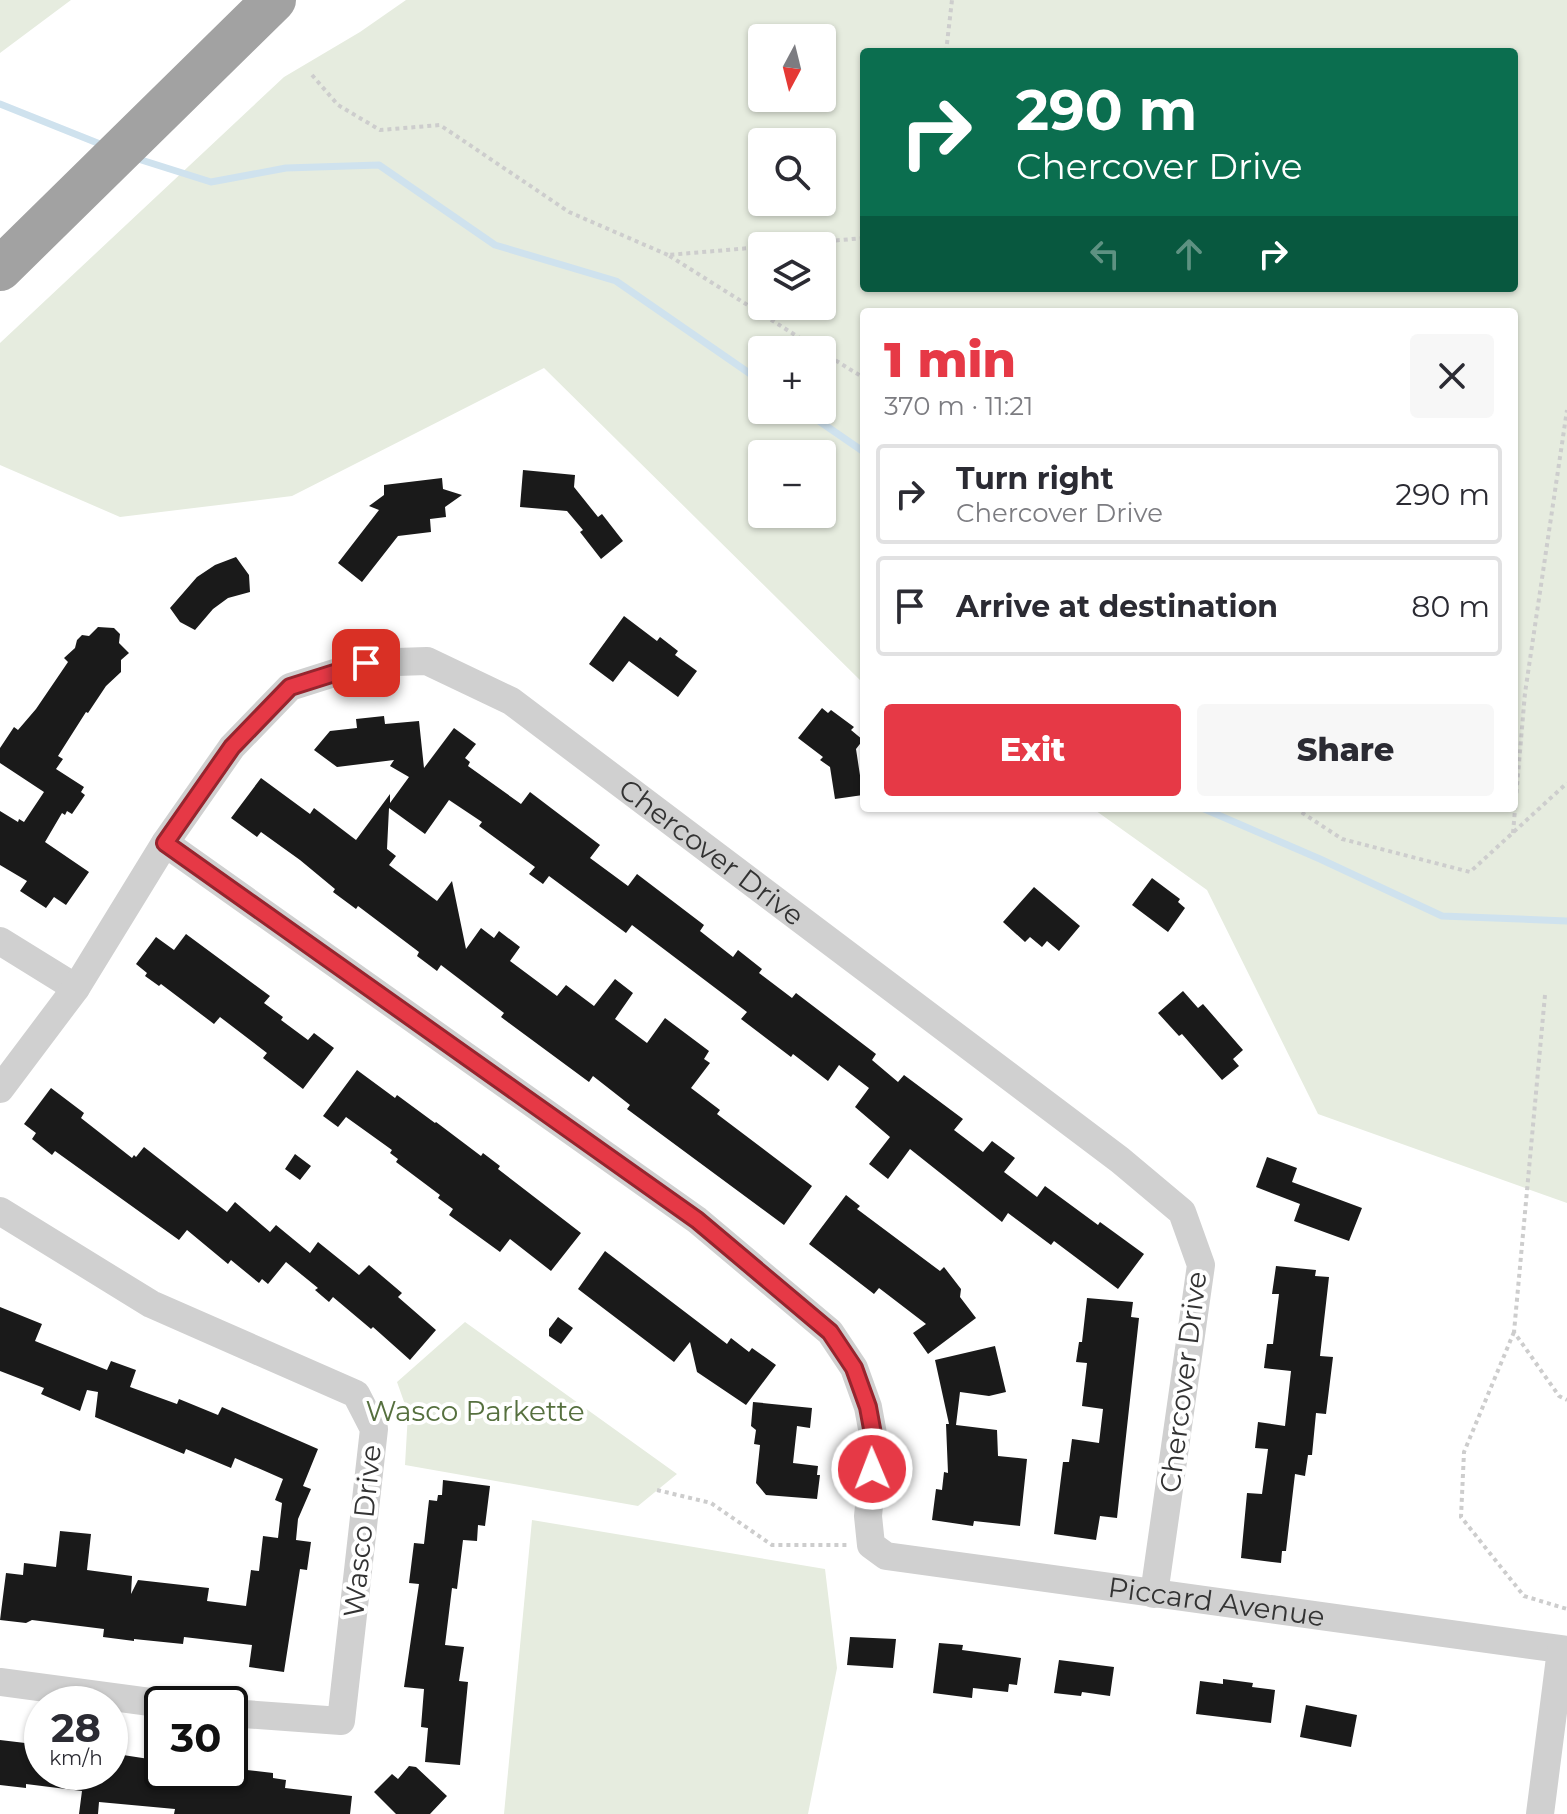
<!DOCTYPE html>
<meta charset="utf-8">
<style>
:root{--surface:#fff;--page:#f7f7f7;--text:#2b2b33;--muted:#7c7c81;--line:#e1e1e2;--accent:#e63946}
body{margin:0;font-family:Montserrat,sans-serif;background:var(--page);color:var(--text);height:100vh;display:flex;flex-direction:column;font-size:30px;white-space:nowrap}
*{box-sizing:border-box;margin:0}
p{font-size:26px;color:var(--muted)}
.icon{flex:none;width:44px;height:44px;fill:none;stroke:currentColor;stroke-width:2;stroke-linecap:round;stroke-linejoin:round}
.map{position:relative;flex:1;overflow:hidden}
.side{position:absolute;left:860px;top:308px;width:658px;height:504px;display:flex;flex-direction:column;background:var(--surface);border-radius:8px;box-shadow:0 2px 6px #0004}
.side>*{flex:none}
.guide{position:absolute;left:860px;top:48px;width:658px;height:244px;border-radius:8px;box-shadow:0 2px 6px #0004;background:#0b6e4f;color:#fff;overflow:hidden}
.needle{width:52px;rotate:187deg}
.buttons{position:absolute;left:748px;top:24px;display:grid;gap:16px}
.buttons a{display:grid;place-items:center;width:88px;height:88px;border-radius:8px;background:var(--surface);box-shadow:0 2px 6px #0004;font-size:40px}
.speed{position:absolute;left:24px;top:1686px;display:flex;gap:16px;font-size:40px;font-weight:700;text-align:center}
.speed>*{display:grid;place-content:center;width:104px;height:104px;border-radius:50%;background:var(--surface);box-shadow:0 2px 6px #0004;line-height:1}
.speed small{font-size:20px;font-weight:400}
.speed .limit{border:4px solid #111;border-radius:12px;background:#fff;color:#111}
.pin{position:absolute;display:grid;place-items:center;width:68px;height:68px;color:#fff;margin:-34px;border-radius:16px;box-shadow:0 4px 12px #0006}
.me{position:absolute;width:88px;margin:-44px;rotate:359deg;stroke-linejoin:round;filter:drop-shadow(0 0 6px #0008)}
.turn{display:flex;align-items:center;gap:28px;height:168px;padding:0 24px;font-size:36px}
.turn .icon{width:104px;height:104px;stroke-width:2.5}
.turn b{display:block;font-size:56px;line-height:68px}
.lanes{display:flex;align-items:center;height:76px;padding:0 24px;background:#0003;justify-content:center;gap:40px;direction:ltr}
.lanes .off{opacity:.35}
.round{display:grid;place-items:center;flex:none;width:84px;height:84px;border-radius:8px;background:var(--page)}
.head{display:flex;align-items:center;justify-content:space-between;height:136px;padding:0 24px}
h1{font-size:48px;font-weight:800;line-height:60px;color:var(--accent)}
.primary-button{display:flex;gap:16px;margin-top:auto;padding:16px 24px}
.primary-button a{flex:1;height:92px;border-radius:8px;background:var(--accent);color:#fff;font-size:32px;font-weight:800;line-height:92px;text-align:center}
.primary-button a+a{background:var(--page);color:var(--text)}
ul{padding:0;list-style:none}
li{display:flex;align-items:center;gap:24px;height:100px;margin:0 16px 12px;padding:0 8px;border:4px solid var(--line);border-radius:8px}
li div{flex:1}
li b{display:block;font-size:30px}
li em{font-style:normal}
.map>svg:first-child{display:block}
</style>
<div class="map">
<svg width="1567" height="1814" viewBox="0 0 1567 1814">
<rect width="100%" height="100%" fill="#fff"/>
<path fill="#e6ecdf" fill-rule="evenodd" d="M 0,0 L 71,0 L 0,53 Z
M 406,0 L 1567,0 L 1567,1203 L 1318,1114 L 1207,890 L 1092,808 L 1514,808 L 1514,312 L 864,312 L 864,684 L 544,368 L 292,496 L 120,517 L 0,465 L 0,343 L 284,77 L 360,32 ZM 762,38 L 822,38 L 822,98 L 762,98 ZM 864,52 L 1514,52 L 1514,288 L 864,288 ZM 762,142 L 822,142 L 822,202 L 762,202 ZM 762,246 L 822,246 L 822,306 L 762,306 ZM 762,350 L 822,350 L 822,410 L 762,410 ZM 762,454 L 822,454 L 822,514 L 762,514 Z
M 465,1322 L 677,1474 L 638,1506 L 405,1465 L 408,1413 L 397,1382 Z
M 532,1520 L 825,1569 L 837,1668 L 808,1814 L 504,1814 Z"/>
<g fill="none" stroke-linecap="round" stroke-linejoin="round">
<path stroke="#cfe2ee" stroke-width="7" d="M 0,104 L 105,146
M 135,158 L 211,182 L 286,168 L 379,165 L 495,245 L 616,281 L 762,382
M 803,410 L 864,452
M 1202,808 L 1320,859 L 1442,916 L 1567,921"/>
</g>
<path fill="#1a1a1a" d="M 523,470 L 575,475 L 574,487 L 598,517 L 602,514 L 623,541 L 601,559 L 580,532 L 583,530 L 567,511 L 520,507 Z
M 442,478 L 443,489 L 462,495 L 445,507 L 446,517 L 430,519 L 431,532 L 398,536 L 362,582 L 338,563 L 379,510 L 369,506 L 384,495 L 384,485 Z
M 236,557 L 249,575 L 250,592 L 228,598 L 213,609 L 195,630 L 180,622 L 170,608 L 197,577 L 215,565 Z
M 624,616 L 657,641 L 660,637 L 678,651 L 675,655 L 697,671 L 678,697 L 629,661 L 613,682 L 589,664 Z
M 98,627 L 114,628 L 120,634 L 119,643 L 129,653 L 121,660 L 121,672 L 106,686 L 88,713 L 86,712 L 58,756 L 63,759 L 56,769 L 84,787 L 81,792 L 85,795 L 72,814 L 67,811 L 65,815 L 62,813 L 45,842 L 89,872 L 66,905 L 54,897 L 46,908 L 20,891 L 27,881 L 0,865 L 0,811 L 18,822 L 19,819 L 24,822 L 44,792 L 0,763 L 0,748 L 14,727 L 18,730 L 36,709 L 68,662 L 64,658 L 75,648 L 77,640 L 82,635 L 89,636 Z
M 822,708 L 828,713 L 831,710 L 854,727 L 851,730 L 863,740 L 856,749 L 863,795 L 835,799 L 830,767 L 820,760 L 823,757 L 798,738 Z
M 384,716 L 385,724 L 419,721 L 424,768 L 454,728 L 476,744 L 465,758 L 470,762 L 468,766 L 521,804 L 530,792 L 551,808 L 600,845 L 590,858 L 628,886 L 637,874 L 704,925 L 700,931 L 733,957 L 738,950 L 762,969 L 759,973 L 792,998 L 796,993 L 876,1054 L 872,1060 L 898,1082 L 904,1075 L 963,1119 L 954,1130 L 983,1152 L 992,1141 L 1015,1158 L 1004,1172 L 1037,1197 L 1045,1186 L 1098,1225 L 1100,1222 L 1144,1254 L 1118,1289 L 1054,1241 L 1051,1245 L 1008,1213 L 1002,1222 L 910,1149 L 888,1179 L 869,1164 L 890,1137 L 855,1107 L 869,1088 L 839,1065 L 828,1081 L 793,1054 L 791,1057 L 741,1019 L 747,1012 L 632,925 L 626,933 L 549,876 L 543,884 L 529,874 L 535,867 L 479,826 L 482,822 L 449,800 L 425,834 L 389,808 L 387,849 L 396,856 L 389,865 L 437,901 L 452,881 L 466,949 L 481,928 L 494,938 L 499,931 L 520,947 L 510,961 L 557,996 L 566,985 L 594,1006 L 615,979 L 633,993 L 615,1019 L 647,1043 L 665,1018 L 709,1051 L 704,1059 L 710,1063 L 691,1088 L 720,1110 L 717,1114 L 812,1186 L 784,1225 L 627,1109 L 630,1105 L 593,1076 L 589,1082 L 501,1017 L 504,1013 L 441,965 L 437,971 L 417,956 L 419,952 L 358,906 L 356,909 L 333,892 L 335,889 L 300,860 L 261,832 L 257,837 L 231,818 L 261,778 L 310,814 L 314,808 L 356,840 L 390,794 L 390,803 L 409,777 L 390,766 L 394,760 L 337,767 L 314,750 L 330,731 L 357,728 L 356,719 Z
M 1152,878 L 1180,899 L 1178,902 L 1185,908 L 1168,932 L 1132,905 Z
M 1034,887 L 1080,926 L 1059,951 L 1047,941 L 1042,947 L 1030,937 L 1025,942 L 1003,922 Z
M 186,934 L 270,996 L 264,1003 L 283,1017 L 281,1020 L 308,1040 L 314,1033 L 334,1048 L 303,1089 L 263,1058 L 267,1053 L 220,1017 L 214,1024 L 161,984 L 159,986 L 145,976 L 147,973 L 136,964 L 156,937 L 174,950 Z
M 1183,991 L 1198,1008 L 1203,1004 L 1243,1050 L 1233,1059 L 1239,1066 L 1222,1080 L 1182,1034 L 1179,1036 L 1158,1013 Z
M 357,1070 L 395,1098 L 397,1095 L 435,1123 L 436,1122 L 481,1156 L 483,1153 L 500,1166 L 498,1169 L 581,1233 L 551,1271 L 510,1239 L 500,1252 L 449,1215 L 453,1209 L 438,1198 L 440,1195 L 396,1162 L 398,1159 L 390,1153 L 392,1150 L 346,1117 L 338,1127 L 323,1116 Z
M 51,1088 L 84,1113 L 81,1118 L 132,1158 L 134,1155 L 136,1157 L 144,1147 L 227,1212 L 235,1202 L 270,1232 L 276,1225 L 310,1253 L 318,1242 L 359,1275 L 369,1265 L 402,1293 L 398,1297 L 436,1330 L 410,1360 L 373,1327 L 371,1329 L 333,1297 L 329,1302 L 315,1290 L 318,1288 L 286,1262 L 268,1284 L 262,1279 L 259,1283 L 231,1260 L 228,1264 L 187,1230 L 179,1240 L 55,1151 L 52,1155 L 32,1139 L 36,1133 L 24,1124 Z
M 295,1154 L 311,1166 L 300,1180 L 285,1169 Z
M 1267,1157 L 1297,1168 L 1292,1182 L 1362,1208 L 1349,1241 L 1294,1221 L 1300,1204 L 1256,1187 Z
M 846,1195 L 860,1206 L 857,1209 L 940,1271 L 944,1267 L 961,1289 L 960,1297 L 976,1318 L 928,1354 L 913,1333 L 926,1324 L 879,1288 L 874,1294 L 809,1244 Z
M 605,1251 L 727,1344 L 731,1338 L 749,1352 L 752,1348 L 776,1365 L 746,1405 L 697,1372 L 690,1342 L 674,1362 L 578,1289 Z
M 1276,1266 L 1316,1270 L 1315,1276 L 1329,1277 L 1320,1356 L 1333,1357 L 1326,1414 L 1316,1413 L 1312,1455 L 1308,1455 L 1305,1476 L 1295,1474 L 1286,1551 L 1282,1551 L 1281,1563 L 1241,1558 L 1247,1493 L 1262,1494 L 1268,1449 L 1255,1448 L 1258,1422 L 1285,1426 L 1291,1371 L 1264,1368 L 1267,1344 L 1273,1344 L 1279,1294 L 1272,1294 Z
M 1087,1298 L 1133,1302 L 1131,1317 L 1139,1318 L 1117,1518 L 1100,1516 L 1096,1540 L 1054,1534 L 1063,1462 L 1069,1462 L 1072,1439 L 1099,1443 L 1103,1409 L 1082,1406 L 1087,1363 L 1076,1362 L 1079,1342 L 1082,1342 Z
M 0,1307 L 42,1324 L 35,1341 L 107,1370 L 111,1361 L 136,1370 L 130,1387 L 177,1404 L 179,1399 L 218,1415 L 222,1407 L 318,1449 L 303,1486 L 311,1489 L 298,1519 L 296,1540 L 311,1542 L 307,1570 L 300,1569 L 284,1672 L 249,1667 L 252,1645 L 184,1637 L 183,1644 L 134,1639 L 134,1641 L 103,1637 L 104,1629 L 32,1620 L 26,1623 L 0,1620 L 6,1573 L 23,1575 L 24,1563 L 56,1567 L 60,1531 L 91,1534 L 87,1570 L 132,1576 L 131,1594 L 138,1580 L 209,1588 L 207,1601 L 246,1606 L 251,1570 L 259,1571 L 263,1536 L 278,1538 L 282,1503 L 275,1500 L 283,1479 L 235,1458 L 231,1468 L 186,1449 L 184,1454 L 95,1417 L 98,1392 L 87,1390 L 80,1411 L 41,1394 L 44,1388 L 0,1371 Z
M 558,1317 L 573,1328 L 561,1344 L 549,1336 L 549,1329 Z
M 995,1346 L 1006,1392 L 989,1396 L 960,1392 L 956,1425 L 997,1430 L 998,1456 L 1027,1459 L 1020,1526 L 974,1521 L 973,1526 L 932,1520 L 936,1489 L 942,1490 L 944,1472 L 948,1473 L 946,1424 L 949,1424 L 935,1360 Z
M 753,1402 L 812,1408 L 810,1428 L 797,1426 L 793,1463 L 818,1466 L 817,1475 L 820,1475 L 817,1499 L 766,1495 L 756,1483 L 760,1445 L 754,1444 L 756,1430 L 751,1426 Z
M 443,1480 L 490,1486 L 485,1526 L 478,1525 L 477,1541 L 463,1540 L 457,1589 L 452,1588 L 445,1645 L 464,1647 L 459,1681 L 468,1682 L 460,1765 L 425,1762 L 428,1728 L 421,1727 L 424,1689 L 404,1687 L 419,1584 L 409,1583 L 414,1543 L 424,1544 L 429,1500 L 437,1501 L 438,1495 L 442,1495 Z
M 850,1637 L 896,1639 L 893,1668 L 847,1665 Z
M 939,1643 L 963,1645 L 962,1650 L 1021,1658 L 1017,1685 L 1009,1684 L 1008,1692 L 973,1688 L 972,1698 L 933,1693 Z
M 1059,1660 L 1114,1667 L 1110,1696 L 1082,1692 L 1081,1696 L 1054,1693 Z
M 1223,1679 L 1253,1683 L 1252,1687 L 1275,1690 L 1271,1723 L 1196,1714 L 1200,1681 L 1223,1684 Z
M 1306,1705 L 1357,1715 L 1351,1747 L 1300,1737 Z
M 0,1740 L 42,1745 L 42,1772 L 110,1772 L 110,1753 L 162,1761 L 162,1772 L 217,1772 L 246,1775 L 247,1770 L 273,1773 L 273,1778 L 286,1780 L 285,1788 L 352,1796 L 350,1814 L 174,1814 L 175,1809 L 99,1802 L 98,1814 L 79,1814 L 82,1791 L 26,1784 L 26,1788 L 0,1785 Z
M 409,1766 L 416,1767 L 447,1796 L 430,1814 L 396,1814 L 374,1792 L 392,1774 L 398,1779 Z"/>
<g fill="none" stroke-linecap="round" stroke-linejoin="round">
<path stroke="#cdcdcd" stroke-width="4" stroke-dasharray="4 4" stroke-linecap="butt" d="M 946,52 L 952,0
M 312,75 L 338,105 L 380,130 L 440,125 L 569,212 L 668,255
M 772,246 L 864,238
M 762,247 L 668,255 L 819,350
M 822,352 L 864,378
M 1295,808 L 1342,839 L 1470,872 L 1567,783
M 1513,833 L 1525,693 L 1567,410
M 1545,995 L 1514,1332 L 1559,1396 L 1567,1400
M 1514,1332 L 1464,1452 L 1461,1517 L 1524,1596 L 1567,1609
M 657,1490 L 711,1503 L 772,1545 L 849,1545"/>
<g stroke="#d0d0d0" stroke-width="28">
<path id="s1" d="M 165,843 L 697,1220 L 830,1332 L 854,1368 L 868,1407 L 875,1445 L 868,1516 L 871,1545 L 886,1556 L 1567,1650"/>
<path d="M 0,941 L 76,988"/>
<path id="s2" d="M 0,1089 L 76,988 L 165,843 L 232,747 L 290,687 L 366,663 L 427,661 L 511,701 L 1120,1160 L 1182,1212 L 1201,1265 L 1154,1594"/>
<path d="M 0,1211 L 151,1304 L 356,1394 L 374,1429 L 341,1721 L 230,1713"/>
<path d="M 0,1682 L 165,1704"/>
<path d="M 1540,1814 L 1561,1650"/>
</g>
<path stroke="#a2a2a2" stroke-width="44" d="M 0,269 L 274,0"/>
</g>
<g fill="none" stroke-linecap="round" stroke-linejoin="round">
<defs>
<path id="route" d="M 366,663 L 290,687 L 232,747 L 165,843 L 697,1220 L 830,1332 L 854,1368 L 868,1407 L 875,1445 L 872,1469"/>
</defs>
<use href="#route" stroke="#96252e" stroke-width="20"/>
<use href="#route" stroke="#e63946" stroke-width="14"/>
</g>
<g text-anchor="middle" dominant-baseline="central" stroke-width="8" stroke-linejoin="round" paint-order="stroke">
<g font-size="28" fill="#333" stroke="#fff">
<text stroke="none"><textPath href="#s2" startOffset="982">Chercover Drive</textPath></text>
<text transform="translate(1183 1382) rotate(-83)">Chercover Drive</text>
<text transform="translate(362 1531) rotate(-84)">Wasco Drive</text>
<text stroke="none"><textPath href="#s1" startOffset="1402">Piccard Avenue</textPath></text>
</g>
<g font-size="28" fill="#56703f" stroke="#fff">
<text x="475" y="1411">Wasco Parkette</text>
</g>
</g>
</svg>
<div class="buttons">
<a><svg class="needle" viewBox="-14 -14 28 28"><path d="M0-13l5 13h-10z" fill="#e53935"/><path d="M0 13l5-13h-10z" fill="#7c7c81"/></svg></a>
<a><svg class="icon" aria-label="search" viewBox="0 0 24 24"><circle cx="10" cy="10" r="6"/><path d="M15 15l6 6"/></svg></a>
<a><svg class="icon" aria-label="layers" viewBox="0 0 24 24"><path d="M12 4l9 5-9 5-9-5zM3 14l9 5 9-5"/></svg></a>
<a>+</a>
<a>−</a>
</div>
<div class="speed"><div>28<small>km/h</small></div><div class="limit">30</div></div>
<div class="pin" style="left:366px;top:663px;background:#d93025"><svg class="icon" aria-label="arrive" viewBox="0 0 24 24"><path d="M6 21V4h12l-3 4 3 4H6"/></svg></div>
<svg class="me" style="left:872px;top:1469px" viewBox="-20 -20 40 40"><circle r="17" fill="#e63946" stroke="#fff" stroke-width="3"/><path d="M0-11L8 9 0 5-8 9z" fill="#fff"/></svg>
<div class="guide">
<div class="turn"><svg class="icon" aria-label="right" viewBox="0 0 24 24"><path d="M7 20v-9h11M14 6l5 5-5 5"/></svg><div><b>290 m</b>Chercover Drive</div></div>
<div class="lanes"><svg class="icon off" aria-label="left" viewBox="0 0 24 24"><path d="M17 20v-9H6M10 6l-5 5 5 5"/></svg><svg class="icon off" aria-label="ahead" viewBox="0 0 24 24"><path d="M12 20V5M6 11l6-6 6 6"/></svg><svg class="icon" aria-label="right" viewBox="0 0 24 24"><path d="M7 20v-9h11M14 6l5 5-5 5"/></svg></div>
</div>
<section class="side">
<div class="head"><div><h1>1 min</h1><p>370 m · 11:21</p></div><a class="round"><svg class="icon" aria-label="close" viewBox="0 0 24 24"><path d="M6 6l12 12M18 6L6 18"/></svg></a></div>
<ul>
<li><svg class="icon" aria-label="right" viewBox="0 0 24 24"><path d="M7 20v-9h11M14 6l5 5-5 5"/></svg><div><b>Turn right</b><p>Chercover Drive</p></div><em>290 m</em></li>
<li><svg class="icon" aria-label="arrive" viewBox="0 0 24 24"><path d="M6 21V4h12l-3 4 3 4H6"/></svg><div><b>Arrive at destination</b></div><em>80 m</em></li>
</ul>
<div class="primary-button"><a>Exit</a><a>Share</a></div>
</section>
</div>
